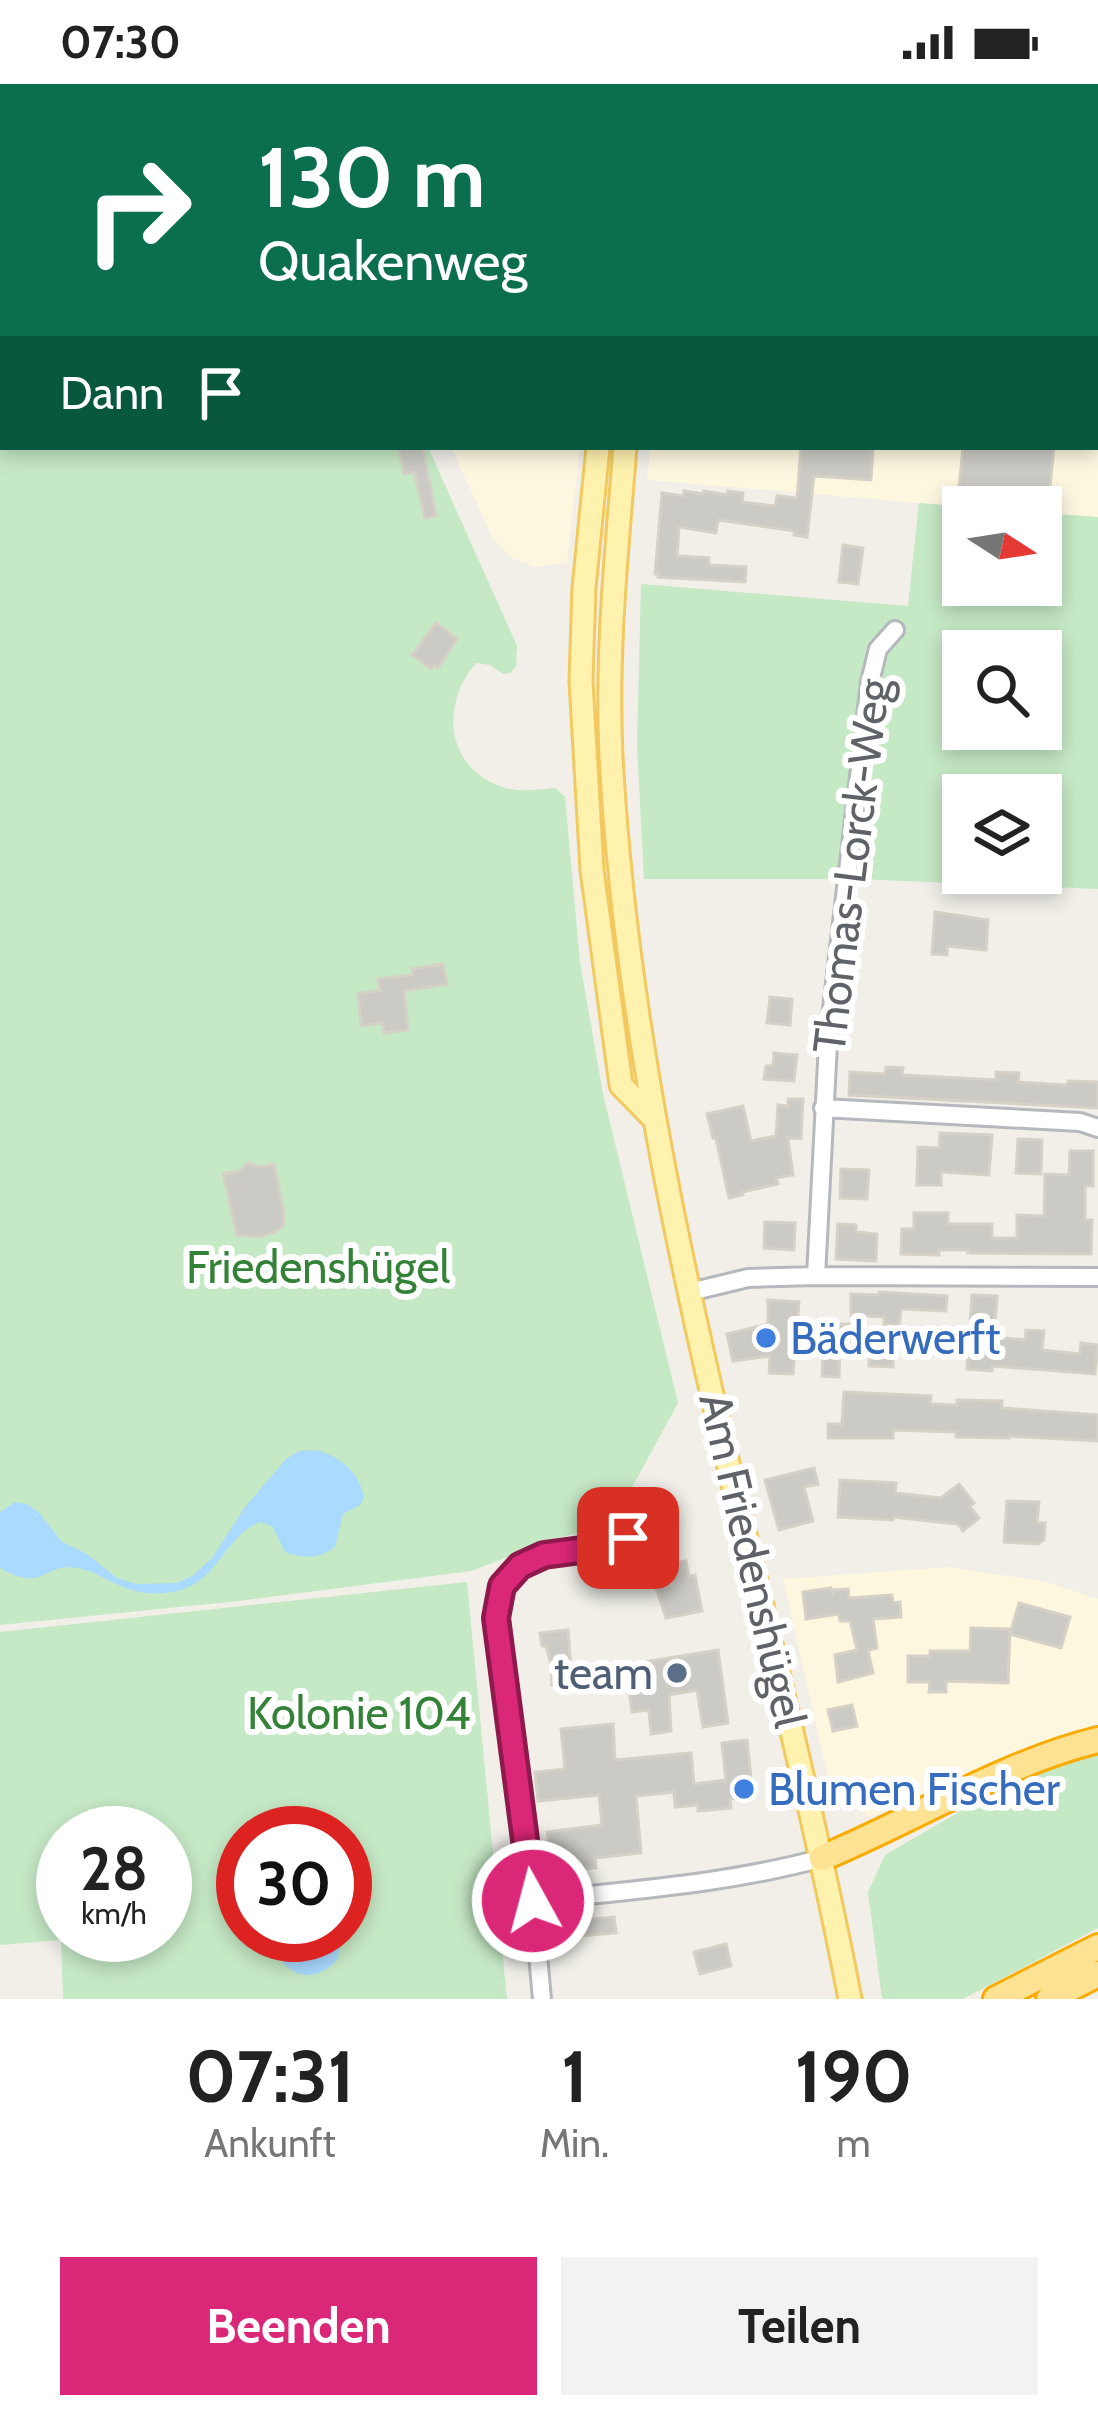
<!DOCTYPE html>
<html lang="de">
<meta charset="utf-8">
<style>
:root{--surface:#fff;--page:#f2f2f2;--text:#222;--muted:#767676;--accent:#db2777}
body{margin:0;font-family:Cabin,sans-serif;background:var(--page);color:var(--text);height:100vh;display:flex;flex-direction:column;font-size:45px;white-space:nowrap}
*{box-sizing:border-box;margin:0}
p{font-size:39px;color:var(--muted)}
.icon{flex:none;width:66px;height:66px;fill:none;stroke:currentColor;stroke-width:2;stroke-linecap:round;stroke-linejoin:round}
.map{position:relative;height:1915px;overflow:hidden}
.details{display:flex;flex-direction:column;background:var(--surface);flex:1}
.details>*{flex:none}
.top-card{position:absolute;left:0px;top:0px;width:1098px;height:366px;box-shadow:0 6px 18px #0003;background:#0b6e4f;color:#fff;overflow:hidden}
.needle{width:78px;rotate:102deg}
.fabs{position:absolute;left:942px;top:402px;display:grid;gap:24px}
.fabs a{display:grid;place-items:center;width:120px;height:120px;border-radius:0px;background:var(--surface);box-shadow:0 6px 18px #0003;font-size:60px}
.speed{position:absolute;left:36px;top:1722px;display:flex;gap:24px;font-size:60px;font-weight:700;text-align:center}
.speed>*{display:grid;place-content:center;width:156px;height:156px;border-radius:50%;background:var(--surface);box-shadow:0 6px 18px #0003;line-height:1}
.speed small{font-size:30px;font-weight:400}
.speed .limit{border:18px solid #d22;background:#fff;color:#111}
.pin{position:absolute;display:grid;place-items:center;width:102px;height:102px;color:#fff;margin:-51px;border-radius:24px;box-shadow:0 6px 18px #0006}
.me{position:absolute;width:132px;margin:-66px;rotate:353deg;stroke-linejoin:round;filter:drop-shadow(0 0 9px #0008)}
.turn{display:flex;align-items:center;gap:42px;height:252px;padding:0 60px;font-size:54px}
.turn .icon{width:156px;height:156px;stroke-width:2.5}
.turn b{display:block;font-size:84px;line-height:102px}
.then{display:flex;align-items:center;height:114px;padding:0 60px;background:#0003;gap:24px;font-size:45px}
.eta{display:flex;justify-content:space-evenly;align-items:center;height:204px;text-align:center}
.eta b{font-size:72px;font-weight:700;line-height:84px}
.action{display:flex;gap:24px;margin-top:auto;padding:24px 60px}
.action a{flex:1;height:138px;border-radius:0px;background:var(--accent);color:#fff;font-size:48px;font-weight:700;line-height:138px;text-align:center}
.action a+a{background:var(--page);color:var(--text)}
.status{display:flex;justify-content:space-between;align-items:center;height:84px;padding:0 60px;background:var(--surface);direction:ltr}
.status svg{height:33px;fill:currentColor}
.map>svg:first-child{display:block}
</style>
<div class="status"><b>07:30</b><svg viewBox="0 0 49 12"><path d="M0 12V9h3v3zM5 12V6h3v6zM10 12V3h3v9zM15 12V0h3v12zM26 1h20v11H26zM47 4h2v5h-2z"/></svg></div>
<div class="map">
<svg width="1098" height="1915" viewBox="0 0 1098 1915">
<rect width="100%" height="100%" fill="#f1efe8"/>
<path fill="#fef7e0" d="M 1095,157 L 1098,157 L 1098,433 L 1041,429 L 1041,423 L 968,423 L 647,396 L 651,363 L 1095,363 Z
M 451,363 L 580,363 L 567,479 L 535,483 L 512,474 L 493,455 Z
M 949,1483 L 1047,1498 L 1098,1515 L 1098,1639 L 869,1733 L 831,1707 L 783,1495 Z"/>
<path fill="#c5e8c5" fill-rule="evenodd" d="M 0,0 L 386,0 L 386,3 L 3,3 L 3,363 L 428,363 L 517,562 L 516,582 L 510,589 L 503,590 L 490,581 L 476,579 C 442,618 444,679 497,701 C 516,709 536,706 555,704 L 565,713 L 580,878 L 603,1010 L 678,1319 L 618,1429 L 595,1445 L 561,1453 L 471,1487 L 239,1517 L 0,1541 Z
M 919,419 L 968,423 L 963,423 L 963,501 L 1041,501 L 1041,429 L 1098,433 L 1098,805 L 856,795 L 644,795 L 637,662 L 641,500 L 908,522 ZM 963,567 L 1041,567 L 1041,645 L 963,645 ZM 963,711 L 1041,711 L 1041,789 L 963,789 Z
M 467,1498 L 507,1915 L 63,1915 L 61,1856 L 0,1861 L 0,1548 ZM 63,1749 L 165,1749 L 165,1851 L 63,1851 ZM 243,1749 L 345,1749 L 345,1851 L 243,1851 Z
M 1098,1670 L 1098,1844 L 963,1915 L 882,1915 L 868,1808 L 885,1771 L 990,1710 L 1069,1677 Z"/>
<path fill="#aadaff" d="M 317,1366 C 340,1373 360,1388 364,1414 L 360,1421 L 343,1430 L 335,1463 C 318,1475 305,1475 285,1468 L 272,1442 L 260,1438 C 215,1457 220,1514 148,1509 C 119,1507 101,1488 78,1484 C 42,1478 44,1510 0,1484 L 0,1428 L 15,1418 L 27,1420 L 39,1429 L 62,1458 L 87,1470 L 117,1494 L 136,1500 L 177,1499 L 192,1492 L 212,1474 L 245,1423 L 286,1375 L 299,1367 Z
M 279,1851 L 336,1851 L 340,1860 L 338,1875 C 317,1897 294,1897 277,1871 Z"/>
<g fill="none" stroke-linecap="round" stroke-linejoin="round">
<path stroke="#aadaff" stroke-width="4.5" d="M 911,0 L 914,3
M 1095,81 L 1098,81"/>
</g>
<path fill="#cccac5" stroke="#d6d1c6" stroke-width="3" d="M 398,363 L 423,363 L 436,432 L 425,434 L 414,388 L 404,390 Z
M 801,363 L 873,363 L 871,396 L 814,392 L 807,453 L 794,451 L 795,447 L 718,436 L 716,449 L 679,443 L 677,472 L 709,474 L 709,481 L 746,483 L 745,498 L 658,493 L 659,490 L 655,490 L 662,409 L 683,412 L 684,407 L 704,410 L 704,407 L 727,411 L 728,407 L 743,409 L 742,418 L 775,422 L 777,412 L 797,414 Z
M 963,363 L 1054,363 L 1049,412 L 959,404 Z
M 843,461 L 863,464 L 858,500 L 839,498 Z
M 436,539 L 457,555 L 438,584 L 434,581 L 431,585 L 412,571 Z
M 935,828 L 988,836 L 986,866 L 947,862 L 947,871 L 932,870 Z
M 443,880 L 447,900 L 404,907 L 408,946 L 384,949 L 383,939 L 361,942 L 358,909 L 380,907 L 378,895 L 413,891 L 412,885 Z
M 770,913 L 792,915 L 790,941 L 767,939 Z
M 774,969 L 797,971 L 794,997 L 764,995 L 766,982 L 773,982 Z
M 886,983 L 903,984 L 902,991 L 996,996 L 996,988 L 1019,989 L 1018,998 L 1067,1001 L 1068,997 L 1098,998 L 1098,1024 L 849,1011 L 850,988 L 885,990 Z
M 788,1015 L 803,1015 L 801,1055 L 788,1054 L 793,1091 L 776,1094 L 778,1100 L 742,1108 L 743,1111 L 729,1114 L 716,1054 L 713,1054 L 707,1030 L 743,1022 L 751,1057 L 776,1052 L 778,1021 L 788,1022 Z
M 940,1049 L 992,1051 L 989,1091 L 941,1088 L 941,1101 L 917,1101 L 918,1063 L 939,1064 Z
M 1018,1055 L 1042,1056 L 1041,1090 L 1016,1089 Z
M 1070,1067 L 1093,1067 L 1093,1102 L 1085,1102 L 1085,1136 L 1092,1136 L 1091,1170 L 968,1169 L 968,1166 L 939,1166 L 939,1171 L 901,1170 L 902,1145 L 914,1145 L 914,1129 L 948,1129 L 948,1140 L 992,1140 L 992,1154 L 1017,1154 L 1017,1131 L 1044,1132 L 1045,1090 L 1069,1091 Z
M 248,1079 L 260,1083 L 274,1080 L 284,1128 L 284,1141 L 275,1148 L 259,1153 L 237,1151 L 223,1090 L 239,1087 Z
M 841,1085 L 869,1086 L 867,1115 L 840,1114 Z
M 765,1138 L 795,1139 L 794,1166 L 764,1164 Z
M 838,1140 L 856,1141 L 856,1148 L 877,1150 L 876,1177 L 836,1175 Z
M 879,1208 L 947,1212 L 946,1227 L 901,1225 L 899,1241 L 884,1240 L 884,1233 L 851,1231 L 851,1210 L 879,1211 Z
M 972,1211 L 997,1212 L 994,1253 L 1025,1256 L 1026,1246 L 1044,1247 L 1042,1266 L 1080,1270 L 1081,1259 L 1098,1261 L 1095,1290 L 992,1282 L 992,1287 L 967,1285 Z
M 768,1216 L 799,1218 L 793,1290 L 769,1289 L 770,1272 L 733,1277 L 727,1250 L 768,1240 Z
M 828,1240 L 853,1240 L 852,1266 L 840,1265 L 839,1293 L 822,1292 L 823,1274 L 827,1274 Z
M 870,1257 L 894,1259 L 893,1283 L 869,1282 Z
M 844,1308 L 931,1312 L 930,1320 L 957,1321 L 957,1316 L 1002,1317 L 1002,1324 L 1098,1331 L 1098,1357 L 1009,1352 L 1009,1354 L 956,1353 L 956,1348 L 893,1346 L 893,1354 L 828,1354 L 828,1340 L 842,1340 Z
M 814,1384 L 818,1400 L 804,1403 L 813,1437 L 779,1446 L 765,1396 Z
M 840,1396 L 896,1399 L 895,1409 L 941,1414 L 959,1400 L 974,1419 L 970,1423 L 979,1434 L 963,1447 L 958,1440 L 929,1437 L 893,1433 L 893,1436 L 838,1433 Z
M 1007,1417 L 1039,1418 L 1037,1439 L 1045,1439 L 1044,1456 L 1038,1460 L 1004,1458 Z
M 686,1477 L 689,1492 L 695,1491 L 702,1527 L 666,1534 L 656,1504 L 673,1501 L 669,1480 Z
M 831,1504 L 833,1512 L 833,1506 L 848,1505 L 849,1514 L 892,1511 L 893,1519 L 900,1518 L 901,1533 L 873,1535 L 877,1564 L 868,1566 L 873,1589 L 838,1598 L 835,1571 L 857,1566 L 850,1537 L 840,1537 L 839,1530 L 806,1535 L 803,1508 Z
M 1019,1519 L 1070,1533 L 1061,1564 L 1010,1550 Z
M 971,1544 L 1010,1545 L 1008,1599 L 946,1597 L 946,1608 L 929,1608 L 930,1598 L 908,1598 L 908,1572 L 930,1572 L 930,1567 L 970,1567 Z
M 568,1546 L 572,1599 L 552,1601 L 551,1580 L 546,1562 L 542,1562 L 540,1549 Z
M 718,1566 L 728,1639 L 703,1643 L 697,1606 L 669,1611 L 671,1647 L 651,1650 L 649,1626 L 632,1628 L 626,1581 Z
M 852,1621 L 857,1642 L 833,1647 L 828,1626 Z
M 613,1640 L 615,1676 L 691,1669 L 694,1700 L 726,1696 L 722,1659 L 747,1656 L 753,1713 L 730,1715 L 731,1724 L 698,1727 L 698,1721 L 675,1723 L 674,1708 L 636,1712 L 641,1769 L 595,1774 L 596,1784 L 554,1788 L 547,1748 L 602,1741 L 599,1711 L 538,1717 L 535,1688 L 565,1685 L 561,1645 Z
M 614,1833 L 616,1849 L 567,1853 L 566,1837 Z
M 726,1860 L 731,1882 L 700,1890 L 694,1868 Z"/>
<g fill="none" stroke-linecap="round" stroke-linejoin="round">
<defs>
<path id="minor" d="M 823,1024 L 1080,1038 L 1098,1044
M 816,1192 L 828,959 L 870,598 L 878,565 L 895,546
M 690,1208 L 748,1194 L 816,1192 L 1098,1193
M 533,1817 C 629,1806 728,1800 822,1774
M 542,1915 L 533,1817 L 497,1534 L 502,1502 L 520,1482 L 545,1471 L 604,1463 L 653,1446"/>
<path id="major" d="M 683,3 L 684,0
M 713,3 L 714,0
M 598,363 L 584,504 L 581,597 L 592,786 L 621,1001 L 655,1036
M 625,363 C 617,465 606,568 611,671 C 633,1094 770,1501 850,1915"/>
<path id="highway" d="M 822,1774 C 914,1736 1001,1680 1098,1656
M 996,1915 L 1098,1863
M 1049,1915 L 1098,1890"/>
</defs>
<use href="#minor" stroke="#b5b8bc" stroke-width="22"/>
<use href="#major" stroke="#f2c960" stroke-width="27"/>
<use href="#highway" stroke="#f9ab00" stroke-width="30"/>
<use href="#minor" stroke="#fff" stroke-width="16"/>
<use href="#major" stroke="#fff2af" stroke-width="21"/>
<use href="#highway" stroke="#fde293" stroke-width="24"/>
</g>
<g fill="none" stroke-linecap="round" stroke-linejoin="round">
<defs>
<path id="route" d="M 533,1817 L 496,1534 L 502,1502 L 520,1482 L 544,1471 L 604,1463 L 628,1454"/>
</defs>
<use href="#route" stroke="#8e194d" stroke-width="30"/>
<use href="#route" stroke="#db2777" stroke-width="21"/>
</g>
<g fill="#3f7fe0" stroke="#fff" stroke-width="4.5">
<circle cx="766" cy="1254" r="12"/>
<circle cx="744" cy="1705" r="12"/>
</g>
<circle fill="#5c6f8a" stroke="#fff" stroke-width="4.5" cx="677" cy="1589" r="12"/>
<g text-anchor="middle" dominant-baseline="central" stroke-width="12" stroke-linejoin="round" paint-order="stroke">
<g font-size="45" fill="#5f6368" stroke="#fff">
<text transform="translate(851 782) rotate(-83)">Thomas-Lorck-Weg</text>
<text transform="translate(753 1476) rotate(77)">Am Friedenshügel</text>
</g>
<g font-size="45" fill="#348238" stroke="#fff">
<text x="318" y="1183">Friedenshügel</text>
<text x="359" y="1629">Kolonie 104</text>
</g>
<g font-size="45" fill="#366cbe" stroke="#fff" text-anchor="start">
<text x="790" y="1254">Bäderwerft</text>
<text x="768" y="1705">Blumen Fischer</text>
</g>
<g font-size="45" fill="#4e5e75" stroke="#fff" text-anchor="end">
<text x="653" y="1589">team</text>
</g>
</g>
</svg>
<div class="fabs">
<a><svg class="needle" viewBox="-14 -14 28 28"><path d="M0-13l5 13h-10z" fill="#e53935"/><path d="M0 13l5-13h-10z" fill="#767676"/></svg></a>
<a><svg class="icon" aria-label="search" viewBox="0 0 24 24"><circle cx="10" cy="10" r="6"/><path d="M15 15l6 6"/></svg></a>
<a><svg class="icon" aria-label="layers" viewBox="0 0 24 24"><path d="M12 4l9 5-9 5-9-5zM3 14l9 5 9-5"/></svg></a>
</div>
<div class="speed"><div>28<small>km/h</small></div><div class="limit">30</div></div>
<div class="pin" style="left:628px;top:1454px;background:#d93025"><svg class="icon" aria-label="arrive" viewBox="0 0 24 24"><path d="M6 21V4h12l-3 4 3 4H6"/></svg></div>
<svg class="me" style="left:533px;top:1817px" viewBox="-20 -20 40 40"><circle r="17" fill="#db2777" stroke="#fff" stroke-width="3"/><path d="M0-11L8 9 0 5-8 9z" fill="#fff"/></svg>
<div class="top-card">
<div class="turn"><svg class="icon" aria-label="right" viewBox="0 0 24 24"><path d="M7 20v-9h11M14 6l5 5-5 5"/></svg><div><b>130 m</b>Quakenweg</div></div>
<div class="then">Dann<svg class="icon" aria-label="arrive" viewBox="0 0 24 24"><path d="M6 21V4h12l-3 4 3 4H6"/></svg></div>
</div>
</div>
<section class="details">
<div class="eta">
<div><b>07:31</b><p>Ankunft</p></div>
<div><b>1</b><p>Min.</p></div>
<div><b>190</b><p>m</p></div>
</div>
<div class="action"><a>Beenden</a><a>Teilen</a></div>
</section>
